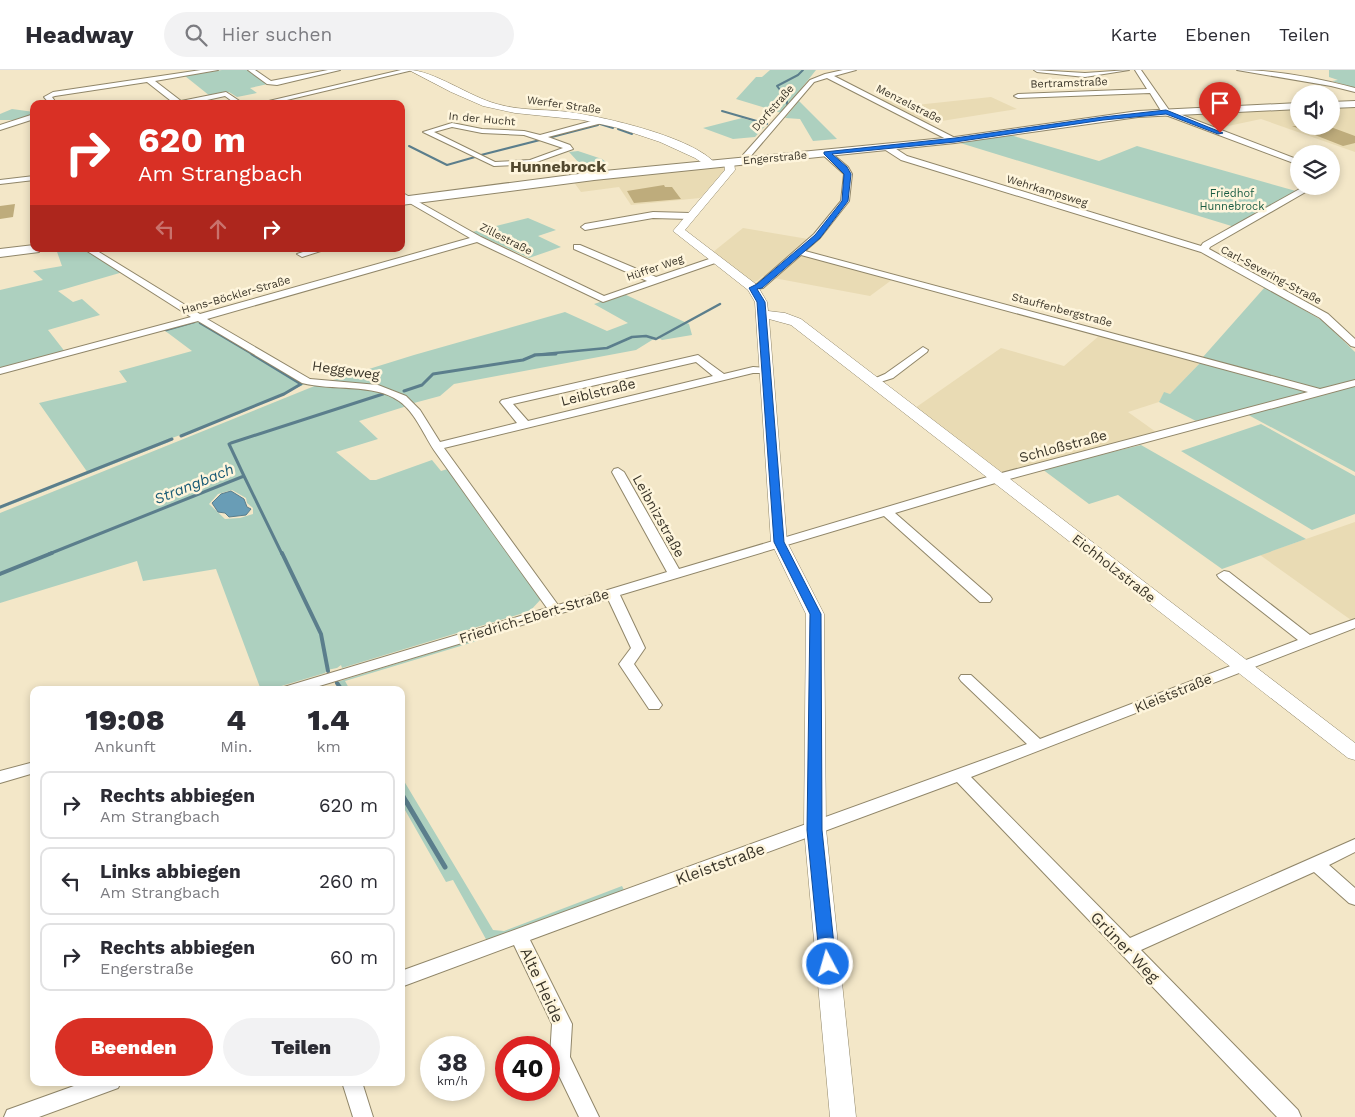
<!DOCTYPE html>
<html lang="de">
<meta charset="utf-8">
<style>
:root{--surface:#fff;--page:#f2f2f3;--text:#2b2b33;--muted:#7c7c81;--line:#e1e1e2;--accent:#d93025}
body{margin:0;font-family:"Work Sans",sans-serif;background:var(--page);color:var(--text);height:100vh;display:flex;flex-direction:column;font-size:19px;white-space:nowrap}
*{box-sizing:border-box;margin:0}
p{font-size:16px;color:var(--muted)}
.icon{flex:none;width:28px;height:28px;fill:none;stroke:currentColor;stroke-width:2;stroke-linecap:round;stroke-linejoin:round}
.map{position:relative;flex:1;overflow:hidden}
.details{position:absolute;left:30px;top:616px;width:375px;height:400px;display:flex;flex-direction:column;background:var(--surface);border-radius:10px;box-shadow:0 2px 8px #0003}
.details>*{flex:none}
.banner{position:absolute;left:30px;top:30px;width:375px;height:152px;border-radius:10px;box-shadow:0 2px 8px #0003;background:#d93025;color:#fff;overflow:hidden}
.fabs{position:absolute;left:1290px;top:15px;display:grid;gap:10px}
.fabs a{display:grid;place-items:center;width:50px;height:50px;border-radius:50%;background:var(--surface);box-shadow:0 2px 8px #0003;font-size:25px}
.speed{position:absolute;left:420px;top:966px;display:flex;gap:10px;font-size:25px;font-weight:700;text-align:center}
.speed>*{display:grid;place-content:center;width:65px;height:65px;border-radius:50%;background:var(--surface);box-shadow:0 2px 8px #0003;line-height:1}
.speed small{font-size:12px;font-weight:400}
.speed .limit{border:8px solid #d22;background:#fff;color:#111}
.pin{position:absolute;display:grid;place-items:center;width:42px;height:42px;color:#fff;margin:-51px -21px;border-radius:50% 50% 50% 0;rotate:-45deg;box-shadow:0 0 5px #0007}
.pin .icon{rotate:45deg}
.me{position:absolute;width:55px;margin:-28px;rotate:354deg;stroke-linejoin:round;filter:drop-shadow(0 0 4px #0008)}
.turn{display:flex;align-items:center;gap:18px;height:105px;padding:0 25px;font-size:22px}
.turn .icon{width:65px;height:65px;stroke-width:2.5}
.turn b{display:block;font-size:35px;line-height:42px}
.lanes{display:flex;align-items:center;height:48px;padding:0 25px;background:#0003;justify-content:center;gap:25px;direction:ltr}
.lanes .off{opacity:.35}
.eta{display:flex;justify-content:space-evenly;align-items:center;height:85px;text-align:center}
.eta b{font-size:30px;font-weight:800;line-height:35px}
.action{display:flex;gap:10px;margin-top:auto;padding:10px 25px}
.action a{flex:1;height:58px;border-radius:30px;background:var(--accent);color:#fff;font-size:20px;font-weight:800;line-height:58px;text-align:center}
.action a+a{background:var(--page);color:var(--text)}
ul{padding:0;list-style:none}
li{display:flex;align-items:center;gap:15px;height:68px;margin:0 10px 8px;padding:0 15px;border:2px solid var(--line);border-radius:10px}
li div{flex:1}
li b{display:block;font-size:19px}
li em{font-style:normal}
header{display:flex;align-items:center;gap:30px;box-sizing:border-box;height:70px;padding:0 25px;background:var(--surface);border-bottom:1px solid var(--line)}
header strong{font-size:24px}
nav{display:flex;gap:28px;margin-inline-start:auto;font-size:18px}
.search{width:350px;height:45px;background:var(--page);display:flex;align-items:center;gap:12px;box-sizing:border-box;padding:0 18px;border-radius:28px;color:var(--muted);font-size:19px}
.map>svg:first-child{display:block}
</style>
<header>
<strong>Headway</strong>
<div class="search"><svg class="icon" aria-label="search" viewBox="0 0 24 24"><circle cx="10" cy="10" r="6"/><path d="M15 15l6 6"/></svg>Hier suchen</div>
<nav><a>Karte</a><a>Ebenen</a><a>Teilen</a></nav>
</header>
<div class="map">
<svg width="1355" height="1047" viewBox="0 0 1355 1047">
<rect width="100%" height="100%" fill="#f3e7c8"/>
<path fill="#e9dbb4" d="M 894,27 L 916,35 L 991,27 L 1017,39 L 929,53 L 880,29 Z
M 1355,36 L 1355,82 L 1261,49 L 1214,59 L 1176,45 L 1299,38 L 1299,56 L 1331,56 L 1331,37 Z
M 721,95 L 725,100 L 700,128 L 631,135 L 619,117 L 581,122 L 573,111 Z
M 743,158 L 808,169 L 792,184 L 800,187 L 808,186 L 893,209 L 870,226 L 763,206 L 757,211 L 753,212 L 713,182 Z
M 1100,265 L 1201,292 L 1170,324 L 1164,323 L 1159,332 L 1128,342 L 1156,362 L 1001,404 L 915,338 L 1001,278 L 1064,296 Z
M 1355,452 L 1355,548 L 1351,550 L 1260,485 Z"/>
<path fill="#add0bf" fill-rule="evenodd" d="M 222,0 L 247,0 L 268,14 L 250,18 L 257,23 L 237,27 L 229,22 L 210,26 L 185,6 Z
M 770,0 L 816,0 L 782,43 L 736,29 L 756,7 L 762,7 Z
M 1329,0 L 1355,0 L 1355,18 L 1332,11 L 1338,10 L 1329,7 Z
M 799,31 L 837,69 L 813,71 L 800,49 L 785,48 Z
M 12,39 L 34,42 L 34,43 L 17,50 L 0,50 L 0,44 Z
M 742,48 L 766,55 L 755,67 L 733,69 L 703,58 Z
M 1007,64 L 1099,91 L 1137,76 L 1303,123 L 1238,158 L 957,72 Z
M 578,81 L 602,89 L 606,92 L 581,95 L 569,82 Z
M 528,148 L 556,160 L 538,166 L 561,177 L 529,188 L 472,162 Z
M 56,179 L 87,179 L 123,202 L 58,221 L 73,232 L 82,229 L 100,245 L 48,260 L 66,283 L 0,299 L 0,220 L 43,210 L 33,201 L 62,196 Z
M 1265,217 L 1323,251 L 1355,282 L 1355,402 L 1239,340 L 1196,351 L 1159,332 L 1164,322 L 1170,324 L 1201,292 L 1203,287 Z
M 624,224 L 689,254 L 692,265 L 662,270 L 657,267 L 636,280 L 454,314 L 440,326 L 414,333 C 386,314 360,315 327,312 L 414,285 L 565,242 L 607,261 L 628,253 L 594,234 Z
M 197,251 L 201,251 L 305,314 L 239,344 L 172,368 L 169,372 L 0,439 L 0,436 L 88,403 L 39,333 L 127,312 L 119,301 L 192,281 L 164,260 Z
M 317,315 L 384,321 L 407,336 L 359,351 L 378,369 L 336,382 L 370,410 L 376,410 L 432,390 L 441,401 L 451,398 L 542,528 L 530,541 L 342,598 L 341,595 L 337,598 L 327,600 L 325,603 L 268,620 L 261,620 L 216,499 L 143,511 L 137,491 L 0,533 L 0,443 ZM 232,420 L 246,428 L 247,433 L 253,438 L 253,444 L 240,448 L 225,449 L 209,434 L 218,424 Z
M 1261,354 L 1355,406 L 1355,444 L 1312,460 L 1181,381 Z
M 1141,375 L 1306,469 L 1222,499 L 1118,425 L 1089,434 L 1042,399 Z
M 476,569 L 477,571 L 345,611 L 350,620 L 341,620 L 337,612 Z
M 401,706 L 493,860 L 504,861 L 622,816 L 624,820 L 487,871 L 453,810 L 446,812 L 401,733 Z"/>
<path fill="#699db6" stroke="#5b7e8c" d="M 231,421 L 244,429 L 247,437 L 251,439 L 246,445 L 229,447 L 225,443 L 218,442 L 212,433 L 221,424 Z"/>
<g fill="none" stroke-linecap="round" stroke-linejoin="round">
<path stroke="#5b7e8c" stroke-width="2" d="M 787,34 L 787,29 L 777,16 L 798,5 L 803,0
M 722,41 L 767,54
M 600,54 L 613,58
M 618,59 L 632,64
M 548,68 L 598,55
M 409,76 L 447,95 L 475,87
M 481,85 L 540,70"/>
<path stroke="#5b7e8c" stroke-width="2.5" d="M 200,253 L 254,285
M 166,260 L 194,252
M 534,285 L 607,278 L 632,267 L 646,266 L 656,269 L 720,234"/>
<path stroke="#5b7e8c" stroke-width="3" d="M 404,321 L 422,315 L 433,304 L 523,290 L 535,285 L 556,284
M 181,366 L 284,324 L 301,314 L 252,284
M 244,406 L 282,484
M 0,437 L 172,369
M 49,484 L 244,406 L 229,374 L 231,373 L 383,324"/>
<path stroke="#5b7e8c" stroke-width="4" d="M 282,483 L 321,564 L 328,601
M 0,504 L 52,483
M 337,613 L 342,620
M 401,722 L 408,734"/>
<path stroke="#5b7e8c" stroke-width="5" d="M 407,733 L 445,797"/>
</g>
<path fill="#beac7c" d="M 1292,56 L 1328,56 L 1355,66 L 1355,73 L 1343,76 Z
M 664,115 L 665,117 L 672,117 L 681,129 L 634,133 L 627,121 Z
M 15,134 L 13,147 L 0,149 L 0,136 Z"/>
<g fill="none" stroke-linecap="round" stroke-linejoin="round">
<defs>
<path id="minor" d="M 201,0 L 218,0 L 155,11 L 181,31 L 226,22 L 244,34 L 236,34 L 225,26 L 189,34 L 175,34 L 147,12 L 55,26 L 52,27 L 57,34 L 50,34 L 44,27 L 53,22 Z
M 248,0 L 255,0 L 271,11 L 328,0 L 340,0 L 277,15 L 267,14 Z
M 401,0 L 413,0 L 270,34 L 256,34 Z
M 843,0 L 856,0 L 834,6 L 959,70 L 952,72 L 827,8 L 814,12 L 750,87 L 750,92 L 744,92 L 743,85 L 810,10 L 825,4 Z
M 1034,0 L 1085,3 L 1129,0 L 1085,7 L 1037,2 Z
M 1135,0 L 1141,0 L 1169,40 L 1299,90 L 1299,95 L 1163,44 L 1150,23 L 1018,28 L 1014,26 L 1018,24 L 1147,19 Z
M 1237,0 C 1276,0 1317,8 1355,18 L 1355,22 L 1331,16 Z
M 34,44 L 34,49 L 0,60 L 0,55 Z
M 599,49 L 603,51 L 602,53 L 548,67 L 570,75 L 573,79 L 531,94 L 494,96 L 423,62 L 452,53 L 482,59 L 524,61 L 540,65 ZM 452,57 L 482,63 L 524,65 L 563,78 L 530,90 L 495,92 L 434,62 Z
M 884,75 L 890,75 L 907,86 L 1201,176 L 1203,173 L 1305,116 L 1316,116 L 1210,177 L 1209,179 L 1328,244 L 1355,269 L 1355,277 L 1351,276 L 1320,248 L 1201,182 L 901,90 L 884,79 Z
M 823,81 L 829,81 L 848,97 L 852,104 L 849,131 L 820,168 L 805,181 L 1320,319 L 1355,310 L 1355,316 L 1002,411 L 895,443 L 990,526 L 992,529 L 990,532 L 980,532 L 884,446 L 620,525 L 645,578 L 634,594 L 662,635 L 659,639 L 649,639 L 619,594 L 631,578 L 608,529 L 306,620 L 281,620 L 284,617 L 547,538 C 510,487 473,435 436,383 C 424,366 416,343 399,331 C 374,313 331,321 302,313 L 198,251 L 0,304 L 0,298 L 191,247 L 84,179 L 94,179 L 200,244 L 470,168 L 401,128 L 401,122 L 481,167 L 604,226 L 647,211 L 574,179 L 574,175 L 580,175 L 656,207 L 712,188 L 718,188 L 718,192 L 603,232 L 477,172 L 207,249 L 310,309 L 378,315 L 406,326 L 420,340 L 440,372 L 517,353 L 500,332 L 502,330 L 698,285 L 724,304 L 753,297 L 769,298 L 770,300 L 765,303 L 753,303 L 444,378 L 558,535 L 667,502 L 612,402 L 614,399 L 618,398 L 624,402 L 679,499 L 994,405 L 1308,322 L 801,185 L 763,218 L 750,220 L 750,216 L 757,214 L 814,164 L 841,131 L 844,104 L 823,85 ZM 696,292 L 713,306 L 528,351 L 513,334 Z
M 34,106 L 34,110 L 0,114 L 0,110 Z
M 653,142 L 690,143 L 694,146 L 690,149 L 653,148 L 585,160 L 581,157 L 585,154 Z
M 312,179 L 327,179 L 302,187 L 297,184 Z
M 923,277 L 928,280 L 927,282 L 893,308 L 874,314 L 869,311 L 885,304 Z
M 1224,501 L 1229,502 L 1310,565 L 1355,549 L 1355,558 L 971,707 L 1130,868 L 1355,769 L 1355,782 L 1329,795 L 1355,818 L 1355,835 L 1349,833 L 1314,802 L 1141,880 L 1298,1040 L 1301,1047 L 1277,1047 L 957,712 L 530,870 L 572,954 L 570,987 L 599,1047 L 579,1047 L 550,987 L 552,954 L 514,875 L 401,917 L 401,901 L 1027,674 L 961,611 L 959,608 L 961,605 L 971,605 L 1040,669 L 1298,570 L 1219,508 L 1217,505 Z
M 34,692 L 34,703 L 0,713 L 0,701 Z
M 85,1012 L 121,1012 L 118,1018 L 39,1047 L 4,1047 L 7,1040 Z
M 342,1012 L 362,1012 L 373,1047 L 353,1047 Z"/>
<path id="tertiary" d="M 409,0 C 433,0 470,27 497,34 C 521,41 545,39 569,42 C 605,47 693,67 716,94 L 715,96 L 707,96 L 695,88 L 660,72 L 618,58 L 583,50 L 515,43 L 483,36 L 451,22 Z
M 729,89 L 734,92 L 735,100 L 685,160 L 757,215 L 767,232 L 768,241 L 785,243 L 801,249 L 1355,673 L 1355,690 L 1348,688 L 791,255 L 769,249 L 787,472 L 824,544 L 826,759 L 856,1047 L 830,1047 L 804,759 L 806,544 L 771,472 L 755,232 L 748,220 L 673,161 L 725,100 L 724,92 Z"/>
<path id="secondary" d="M 1355,31 L 1355,37 L 1331,38 L 1331,32 Z
M 1299,33 L 1299,39 L 1138,47 L 955,73 L 594,110 L 401,135 L 401,127 L 594,102 L 955,67 L 1138,41 Z
M 34,175 L 34,179 L 40,179 L 39,182 L 0,187 L 0,179 Z"/>
</defs>
<use href="#minor" stroke="#908669" stroke-width="2"/>
<use href="#tertiary" stroke="#908669" stroke-width="1"/>
<use href="#secondary" stroke="#908669" stroke-width="2"/>
<use href="#minor" fill="#fff" fill-rule="evenodd"/>
<use href="#tertiary" fill="#fff" fill-rule="evenodd"/>
<use href="#secondary" fill="#fff" fill-rule="evenodd"/>
</g>
<path fill="#1a73e8" stroke="#114b97" d="M 1166,40 L 1223,63 L 1218,64 L 1166,44 L 1103,50 L 955,72 L 832,84 L 847,97 L 851,104 L 848,131 L 820,168 L 762,218 L 757,219 L 765,232 L 784,472 L 821,544 L 822,760 L 836,894 L 833,898 L 828,900 L 822,898 L 820,894 L 807,760 L 810,544 L 774,472 L 757,232 L 749,218 L 757,214 L 815,165 L 842,131 L 844,104 L 824,84 L 824,82 L 955,68 L 1103,47 Z"/>
<g text-anchor="middle" dominant-baseline="central" stroke-width="5" stroke-linejoin="round" paint-order="stroke">
<g font-size="11" fill="#3a3529" stroke="#fef5dc">
<text transform="translate(1069 13) rotate(-2)">Bertramstraße</text>
<text transform="translate(909 34) rotate(27)">Menzelstraße</text>
<text transform="translate(564 35) rotate(8)">Werfer Straße</text>
<text transform="translate(773 38) rotate(-49)">Dorfstraße</text>
<text transform="translate(482 49) rotate(5)">In der Hucht</text>
<text transform="translate(775 88) rotate(-5)">Engerstraße</text>
<text transform="translate(1047 121) rotate(17)">Wehrkampsweg</text>
<text transform="translate(506 169) rotate(27)">Zillestraße</text>
<text transform="translate(655 198) rotate(-19)">Hüffer Weg</text>
<text transform="translate(1271 205) rotate(28)">Carl-Severing-Straße</text>
<text transform="translate(236 225) rotate(-16)">Hans-Böckler-Straße</text>
<text transform="translate(1062 240) rotate(15)">Stauffenbergstraße</text>
</g>
<g font-size="11" fill="#195b42" stroke="#fef5dc">
<text x="1232" y="123">Friedhof<tspan x="1232" dy="13">Hunnebrock</tspan></text>
</g>
<g font-size="14" fill="#3a3529" stroke="#fef5dc">
<text transform="translate(346 300) rotate(8)">Heggeweg</text>
<text transform="translate(598 322) rotate(-14)">Leiblstraße</text>
<text transform="translate(1063 376) rotate(-15)">Schloßstraße</text>
<text transform="translate(659 446) rotate(61)">Leibnizstraße</text>
<text transform="translate(1114 498) rotate(38)">Eichholzstraße</text>
<text transform="translate(534 546) rotate(-17)">Friedrich-Ebert-Straße</text>
<text transform="translate(1173 623) rotate(-22)">Kleiststraße</text>
</g>
<g font-size="15" font-style="italic" fill="#185a75" stroke="#fef5dc">
<text transform="translate(194 414) rotate(-22)">Strangbach</text>
</g>
<g font-size="16" font-weight="bold" fill="#52482e" stroke="#fef5dc">
<text x="558" y="96">Hunnebrock</text>
</g>
<g font-size="16" fill="#3a3529" stroke="#fef5dc">
<text transform="translate(720 794) rotate(-20)">Kleiststraße</text>
<text transform="translate(1125 877) rotate(46)">Grüner Weg</text>
<text transform="translate(542 915) rotate(65)">Alte Heide</text>
</g>
</g>
</svg>
<div class="fabs">
<a><svg class="icon" aria-label="sound" viewBox="0 0 24 24"><path d="M4 9h4l5-4v14l-5-4H4zM17 9q2 3 0 6"/></svg></a>
<a><svg class="icon" aria-label="layers" viewBox="0 0 24 24"><path d="M12 4l9 5-9 5-9-5zM3 14l9 5 9-5"/></svg></a>
</div>
<div class="speed"><div>38<small>km/h</small></div><div class="limit">40</div></div>
<div class="pin" style="left:1220px;top:63px;background:#d93025"><svg class="icon" aria-label="arrive" viewBox="0 0 24 24"><path d="M6 21V4h12l-3 4 3 4H6"/></svg></div>
<svg class="me" style="left:828px;top:894px" viewBox="-20 -20 40 40"><circle r="17" fill="#1a73e8" stroke="#fff" stroke-width="3"/><path d="M0-11L8 9 0 5-8 9z" fill="#fff"/></svg>
<div class="banner">
<div class="turn"><svg class="icon" aria-label="right" viewBox="0 0 24 24"><path d="M7 20v-9h11M14 6l5 5-5 5"/></svg><div><b>620 m</b>Am Strangbach</div></div>
<div class="lanes"><svg class="icon off" aria-label="left" viewBox="0 0 24 24"><path d="M17 20v-9H6M10 6l-5 5 5 5"/></svg><svg class="icon off" aria-label="ahead" viewBox="0 0 24 24"><path d="M12 20V5M6 11l6-6 6 6"/></svg><svg class="icon" aria-label="right" viewBox="0 0 24 24"><path d="M7 20v-9h11M14 6l5 5-5 5"/></svg></div>
</div>
<section class="details">
<div class="eta">
<div><b>19:08</b><p>Ankunft</p></div>
<div><b>4</b><p>Min.</p></div>
<div><b>1.4</b><p>km</p></div>
</div>
<ul>
<li><svg class="icon" aria-label="right" viewBox="0 0 24 24"><path d="M7 20v-9h11M14 6l5 5-5 5"/></svg><div><b>Rechts abbiegen</b><p>Am Strangbach</p></div><em>620 m</em></li>
<li><svg class="icon" aria-label="left" viewBox="0 0 24 24"><path d="M17 20v-9H6M10 6l-5 5 5 5"/></svg><div><b>Links abbiegen</b><p>Am Strangbach</p></div><em>260 m</em></li>
<li><svg class="icon" aria-label="right" viewBox="0 0 24 24"><path d="M7 20v-9h11M14 6l5 5-5 5"/></svg><div><b>Rechts abbiegen</b><p>Engerstraße</p></div><em>60 m</em></li>
</ul>
<div class="action"><a>Beenden</a><a>Teilen</a></div>
</section>
</div>
